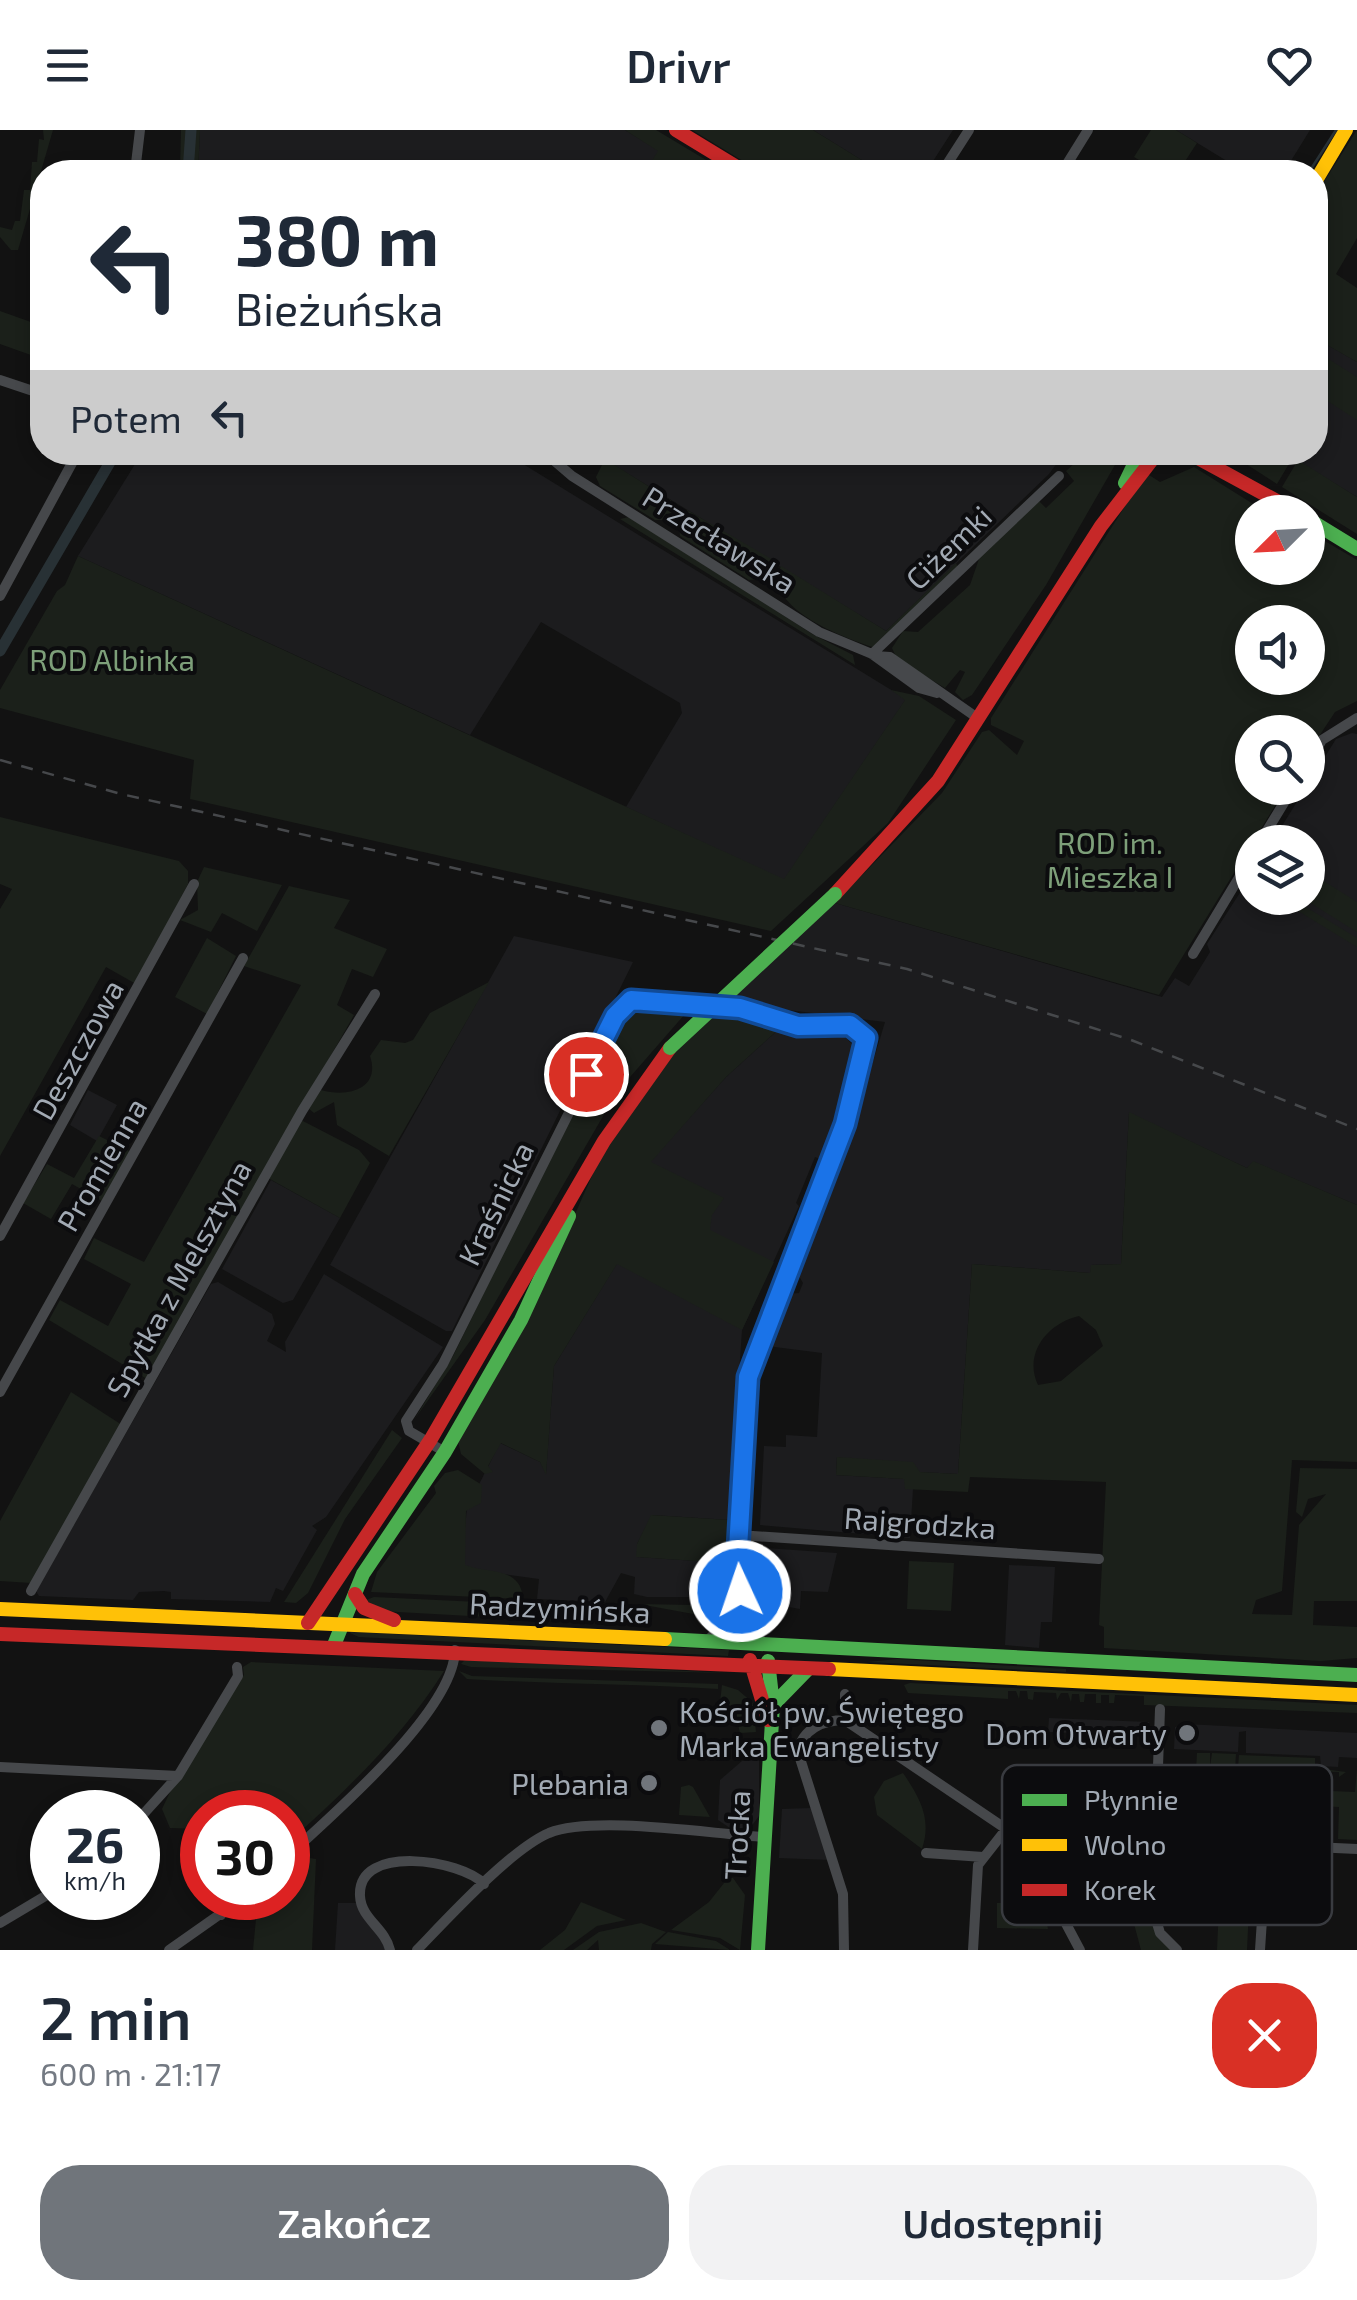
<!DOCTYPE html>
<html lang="pl">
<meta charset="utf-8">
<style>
:root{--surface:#fff;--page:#f2f2f3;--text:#1f2937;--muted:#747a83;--accent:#70757b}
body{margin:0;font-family:"Exo 2",sans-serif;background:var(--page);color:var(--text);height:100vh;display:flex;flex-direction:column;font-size:38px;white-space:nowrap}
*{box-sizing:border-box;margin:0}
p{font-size:32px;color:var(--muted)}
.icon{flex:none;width:55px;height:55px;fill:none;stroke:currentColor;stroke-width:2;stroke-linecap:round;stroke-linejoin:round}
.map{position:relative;height:1820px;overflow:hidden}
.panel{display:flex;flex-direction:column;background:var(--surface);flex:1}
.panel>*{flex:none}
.top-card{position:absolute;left:30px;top:30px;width:1298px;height:305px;border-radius:40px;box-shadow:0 5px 15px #0003;background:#fff;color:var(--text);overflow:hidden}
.needle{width:65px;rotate:246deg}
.fabs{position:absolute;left:1235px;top:365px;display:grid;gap:20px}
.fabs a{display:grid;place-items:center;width:90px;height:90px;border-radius:50%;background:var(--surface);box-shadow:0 5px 15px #0003;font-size:50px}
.speed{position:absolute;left:30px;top:1660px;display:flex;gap:20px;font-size:50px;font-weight:700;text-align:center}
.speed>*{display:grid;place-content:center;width:130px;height:130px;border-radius:50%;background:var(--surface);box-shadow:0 5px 15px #0003;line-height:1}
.speed small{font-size:25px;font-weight:400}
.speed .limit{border:15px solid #d22;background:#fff;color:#111}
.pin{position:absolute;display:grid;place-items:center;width:85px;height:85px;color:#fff;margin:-42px;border:5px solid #fff;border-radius:50%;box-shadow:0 2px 10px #0007}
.me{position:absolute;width:110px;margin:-55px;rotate:357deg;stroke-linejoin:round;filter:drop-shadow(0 0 8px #0008)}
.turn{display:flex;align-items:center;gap:35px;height:210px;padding:0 40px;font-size:45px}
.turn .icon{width:130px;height:130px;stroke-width:2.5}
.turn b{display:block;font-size:70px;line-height:85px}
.then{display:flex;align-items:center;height:95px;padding:0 40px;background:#0003;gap:20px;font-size:38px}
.round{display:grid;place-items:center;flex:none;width:105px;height:105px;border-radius:40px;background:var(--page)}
.overview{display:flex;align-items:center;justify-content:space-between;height:170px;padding:0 40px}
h1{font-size:60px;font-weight:600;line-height:75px}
.action{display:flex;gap:20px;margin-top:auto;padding:20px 40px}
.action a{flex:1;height:115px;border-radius:40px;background:var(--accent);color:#fff;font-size:40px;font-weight:600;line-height:115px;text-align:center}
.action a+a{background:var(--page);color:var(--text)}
header{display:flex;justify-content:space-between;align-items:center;height:130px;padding:0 40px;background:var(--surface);font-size:45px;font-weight:600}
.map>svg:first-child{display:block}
</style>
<header><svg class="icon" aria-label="menu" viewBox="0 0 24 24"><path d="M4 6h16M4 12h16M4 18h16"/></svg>Drivr<svg class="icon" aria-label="heart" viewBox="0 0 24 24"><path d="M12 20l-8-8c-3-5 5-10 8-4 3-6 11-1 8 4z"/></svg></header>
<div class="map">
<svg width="1357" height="1820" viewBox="0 0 1357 1820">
<rect width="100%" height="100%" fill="#121212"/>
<path fill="#1c1c1e" d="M 200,0 L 625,0 L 659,21 L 645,42 L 198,42 Z
M 813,0 L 953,0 L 926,42 L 881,42 Z
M 1176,0 L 1310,0 L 1284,42 L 1245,42 Z
M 1319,210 L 1357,232 L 1357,367 L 1285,323 L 1315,322 L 1315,217 Z
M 1058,322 L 1063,325 L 1049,344 L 886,501 L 594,323 Z
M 142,323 L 505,323 L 906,569 L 784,750 L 626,677 L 682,583 L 680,573 L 541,492 L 470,605 L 78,426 Z
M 1352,603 L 1357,604 L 1357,1075 L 1254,1032 L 1247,1038 L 1129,983 L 1121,1134 L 1092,1135 L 1090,1143 L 972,1134 L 958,1344 L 919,1342 L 837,1327 L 836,1345 L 905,1349 L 905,1358 L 913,1359 L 910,1408 L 760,1395 L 764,1316 L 786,1317 L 786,1305 L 817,1307 L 822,1223 L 767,1216 L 788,1164 L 799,1163 L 803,1153 L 799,1146 L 839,1044 L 885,892 L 723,872 L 835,773 L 1162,867 L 1175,848 L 1189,856 L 1210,822 L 1207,814 L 1252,744 L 1252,768 L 1308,768 L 1308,712 L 1272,712 L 1336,609 Z
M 514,806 L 633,832 L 452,1201 L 446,1201 L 330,1135 Z
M 780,898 L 842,904 L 856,918 L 821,1029 L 815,1027 L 796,1073 L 799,1076 L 742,1200 L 729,1390 L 652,1385 L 637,1414 L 637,1427 L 727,1433 L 726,1462 L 720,1467 L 647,1467 L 634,1464 L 635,1447 L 621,1443 L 605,1472 L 537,1469 L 539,1449 L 461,1438 L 467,1378 L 500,1313 L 540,1332 L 546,1343 L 554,1236 L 616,1135 L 650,1032 L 726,947 Z
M 88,960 L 117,975 L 97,1011 L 70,995 Z
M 271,1050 L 340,1088 L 293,1170 L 283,1173 L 222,1139 Z
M 324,1144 L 443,1217 L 326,1387 L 312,1396 L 317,1400 L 283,1461 L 276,1458 L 270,1472 L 171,1469 L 171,1462 L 164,1461 L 139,1462 L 133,1470 L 39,1466 L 36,1461 L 211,1154 L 218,1152 L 272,1184 L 275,1194 L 267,1211 L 286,1222 L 285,1212 Z
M 750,1417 L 837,1423 L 828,1462 L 801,1461 L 800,1479 L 757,1471 L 747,1433 Z
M 1009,1435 L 1055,1437 L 1052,1492 L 1041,1492 L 1039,1518 L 1005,1515 Z
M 1049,1588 L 1149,1592 L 1149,1606 L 1048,1602 Z
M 1186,1594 L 1357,1603 L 1357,1628 L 1339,1627 L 1338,1637 L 1321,1636 L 1320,1626 L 1246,1623 L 1246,1601 L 1239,1602 L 1238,1622 L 1174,1619 L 1175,1597 Z
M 759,1629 L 759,1686 L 750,1698 L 730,1698 L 718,1690 L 720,1650 L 742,1631 Z
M 811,1678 L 831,1730 L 779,1728 L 782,1679 Z
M 338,1773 L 359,1773 L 385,1809 L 385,1820 L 335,1820 Z"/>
<path fill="#1b201a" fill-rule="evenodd" d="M 43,0 L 53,0 L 18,120 L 11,120 L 0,107 L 0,97 L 12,100 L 15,91 L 20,91 L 24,60 L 30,60 L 32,32 L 37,32 L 39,9 L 44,10 Z
M 181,0 L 200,0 L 198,42 L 180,42 Z
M 625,0 L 656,0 L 726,42 L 645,42 L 658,21 Z
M 692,0 L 813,0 L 881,42 L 761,42 Z
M 1151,0 L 1176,0 L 1197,13 L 1178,42 L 1160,42 L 1134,27 Z
M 1357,0 L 1357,108 L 1336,144 L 1357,158 L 1357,232 L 1320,211 L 1315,217 L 1315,66 Z
M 0,181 L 42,196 L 42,229 L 0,214 Z
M 1319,223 L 1357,247 L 1357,290 L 1315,263 Z
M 1086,323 L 1119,323 L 1119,328 L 1046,455 L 972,565 L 963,570 L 955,562 L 965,542 L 960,540 L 945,558 L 897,529 L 892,518 L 903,501 L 918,502 L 970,455 L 980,426 L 1039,371 L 1046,378 L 1074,351 L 1066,341 Z
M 1229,323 L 1285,323 L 1293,327 L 1277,354 Z
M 605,329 L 680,376 L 670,390 L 655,390 L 600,356 L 596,347 Z
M 1298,330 L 1357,367 L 1357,404 L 1282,357 Z
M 1194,337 L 1266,382 L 1252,382 L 1252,438 L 1308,438 L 1308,401 L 1357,430 L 1357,571 L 1335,582 L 1308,623 L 1308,602 L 1252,602 L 1252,658 L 1286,658 L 1159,865 L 835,773 L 942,663 L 982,602 L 989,600 L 1017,625 L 1024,611 L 991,595 L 991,588 L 1146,343 L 1160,352 ZM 1252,492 L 1308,492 L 1308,548 L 1252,548 Z
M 687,380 L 773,430 L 761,449 L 749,450 L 680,406 L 679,396 Z
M 629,387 L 814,505 L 853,525 L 855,535 L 620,389 Z
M 78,426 L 784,749 L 905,570 L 891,560 L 919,566 L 956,590 L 888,693 L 771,801 L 190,669 L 194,630 L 0,578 L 0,560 L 57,461 L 65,455 Z
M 956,433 L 958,438 L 873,517 C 842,507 762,477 781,436 L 886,501 Z
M 0,687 L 179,731 L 188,741 L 188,754 L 136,854 L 106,837 L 0,1026 L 0,779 L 12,759 L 0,754 Z
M 204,737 L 282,755 L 257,801 L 222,783 L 211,802 L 180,790 L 198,780 L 197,752 Z
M 1322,750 L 1357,772 L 1357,802 L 1309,772 Z
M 289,756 L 350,770 L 334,798 L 387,819 L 373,847 L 352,839 L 337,875 L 354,885 L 147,1249 L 49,1190 L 60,1170 L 108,1196 L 131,1154 L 84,1129 L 94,1108 L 144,1132 L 301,855 L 244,836 Z
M 1277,768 L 1291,768 L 1357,808 L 1357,817 Z
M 207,808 L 236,826 L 207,884 L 175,867 Z
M 489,852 L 389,1026 L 337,995 L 334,972 L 314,983 L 308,978 L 321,960 C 348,968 381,959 370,926 L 381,910 L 405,913 L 413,910 L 430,883 Z
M 634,878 L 685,884 L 617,962 L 485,1190 L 414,1290 L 453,1226 L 618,889 Z
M 720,878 L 780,898 L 726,947 L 651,1032 L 724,1068 L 712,1085 L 710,1100 L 774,1132 L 742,1200 L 617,1134 L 554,1236 L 546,1345 L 540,1332 L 501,1313 L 488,1336 L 493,1342 L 485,1344 L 461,1324 L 458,1311 L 537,1170 L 603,1021 L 677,919 Z
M 1129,982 L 1247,1038 L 1253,1031 L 1357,1075 L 1357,1332 L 1292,1330 L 1282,1461 L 1256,1470 L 1252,1484 L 1292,1485 L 1299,1395 L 1326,1364 L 1308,1369 L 1302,1387 L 1296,1382 L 1300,1338 L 1357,1339 L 1357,1471 L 1314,1471 L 1313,1495 L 1357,1497 L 1357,1528 L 1321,1531 L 1104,1518 L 1104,1497 L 1099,1495 L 1106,1352 L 970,1347 L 968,1362 L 905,1359 L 904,1349 L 836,1345 L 837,1327 L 913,1332 L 920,1342 L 958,1344 L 972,1134 L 1090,1143 L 1091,1135 L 1121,1134 ZM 1079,1186 L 1096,1200 L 1103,1216 L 1061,1251 L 1038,1255 C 1023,1223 1048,1193 1079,1186 Z
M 301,990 L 359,1020 L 370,1033 L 340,1088 L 268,1048 Z
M 99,1006 L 131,1022 L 102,1071 L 72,1054 L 51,1089 L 23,1073 L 47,1034 L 74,1048 Z
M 71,1262 L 122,1295 L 31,1453 L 0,1451 L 0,1391 Z
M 392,1300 L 402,1308 L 345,1389 L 308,1463 L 296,1473 L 284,1472 Z
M 458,1340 L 482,1355 L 481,1373 L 466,1381 L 465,1435 C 488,1444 521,1436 523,1469 L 371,1462 L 377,1442 L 436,1363 L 434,1356 L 445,1343 Z
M 651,1385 L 729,1390 L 727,1433 L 636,1427 L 637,1414 Z
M 909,1431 L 954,1433 L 951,1481 L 907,1479 Z
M 726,1462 L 724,1483 L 715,1488 L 639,1474 L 692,1475 Z
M 374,1467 L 522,1474 L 517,1484 L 506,1488 L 380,1481 L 366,1470 Z
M 547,1475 L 632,1479 L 629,1494 L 551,1491 L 544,1484 Z
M 350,1503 L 351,1502 L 729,1520 L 728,1526 L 359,1507 Z
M 897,1529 L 1066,1539 L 1066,1542 L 867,1532 Z
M 465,1530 L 728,1543 L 471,1537 L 461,1534 Z
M 251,1532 L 444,1541 C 402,1608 345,1661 288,1713 L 288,1682 L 202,1682 L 202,1699 L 170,1698 L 162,1679 L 170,1662 L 244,1545 L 243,1537 Z
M 459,1541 L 472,1546 L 718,1554 L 718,1559 C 634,1554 551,1554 467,1549 Z
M 910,1553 L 1357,1575 L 1357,1583 L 1144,1575 L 1144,1566 L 1115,1565 L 1114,1573 L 1109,1573 L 1109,1565 L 1101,1565 L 1101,1573 L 1096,1573 L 1096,1564 L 1085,1564 L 1084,1572 L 1080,1572 L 1079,1564 L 1072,1564 L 1071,1572 L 1068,1563 L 1061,1563 L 1057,1570 L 1056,1563 L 1034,1562 L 1033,1570 L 1028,1569 L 1027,1561 L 1020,1561 L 1019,1569 L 1016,1561 L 1008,1561 L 1008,1569 L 908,1563 L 904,1555 Z
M 722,1555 L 738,1560 L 753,1573 L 756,1602 L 740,1603 L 736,1586 L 720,1573 Z
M 1197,1623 L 1210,1623 L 1210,1637 L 1212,1623 L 1236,1624 L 1235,1641 L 1227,1641 L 1226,1673 L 1210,1672 L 1210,1659 L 1208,1672 L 1194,1672 Z
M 1239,1625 L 1315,1628 L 1315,1638 L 1346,1642 L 1339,1647 L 1339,1642 L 1238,1638 Z
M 1357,1639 L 1357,1710 L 1338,1709 L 1339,1677 L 1232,1672 L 1228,1685 L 1230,1660 L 1237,1657 L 1355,1662 Z
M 903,1643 C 920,1668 932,1689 922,1719 L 877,1685 L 874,1667 L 884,1651 Z
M 689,1655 L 693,1657 L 710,1687 L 679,1685 L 681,1657 Z
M 297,1726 L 316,1729 L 312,1820 L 253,1820 L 258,1768 L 288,1768 L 288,1734 Z
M 728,1748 L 733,1748 L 745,1765 L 740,1820 L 720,1808 L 671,1800 L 709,1772 Z
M 1015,1763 L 1036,1764 L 1035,1775 L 1044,1778 L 1048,1799 L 997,1798 L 997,1773 L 1013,1773 Z
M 581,1772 L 626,1790 L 597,1796 L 564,1820 L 540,1820 L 565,1800 Z
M 1219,1776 L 1249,1778 L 1247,1820 L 1217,1820 Z
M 1150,1785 L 1172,1820 L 1141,1820 L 1133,1790 Z
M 641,1793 L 666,1802 L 652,1814 L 651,1820 L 599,1820 L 598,1810 L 587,1820 L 573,1820 L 599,1802 Z
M 668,1802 L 716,1811 L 730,1820 L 655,1814 Z"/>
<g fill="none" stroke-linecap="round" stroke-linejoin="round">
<path stroke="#283135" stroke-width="2.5" d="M 1309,42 L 1336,0"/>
<path stroke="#283135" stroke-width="11" d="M 188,42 L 191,0
M 0,521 L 116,322"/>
<path stroke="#46484b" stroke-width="10" d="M 135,42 L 140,0
M 942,42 L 969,0
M 1062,42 L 1088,0
M 0,250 L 42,264
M 544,322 L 572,346 L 819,502 L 872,524 L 919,558 L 937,563
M 0,466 L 78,322
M 872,524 L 1059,346
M 875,526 L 890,527 L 979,589
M 1308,634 L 1322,610 L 1357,588
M 1260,712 L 1293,658
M 1193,824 L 1252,726
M 0,1106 L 194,754
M 0,1262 L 243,828
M 445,1322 L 409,1301 L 406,1291 L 443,1234 L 622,877 C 657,849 755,887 795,895 C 820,900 840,889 863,903 L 868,916 L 845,994 L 748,1247 L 737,1436 L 739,1479 L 747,1514
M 738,1405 L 1099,1429
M 31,1461 L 302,981 L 375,864
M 741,1462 L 763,1516
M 708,1510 L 739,1479
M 1160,1579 L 1153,1780 L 1160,1803 L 1177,1820
M 845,1590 L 845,1564
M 0,1637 L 178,1646
M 138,1690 L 178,1646 L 238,1546 L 237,1537
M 1158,1710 L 1357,1719
M 926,1723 L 983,1727
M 192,1725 L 202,1747
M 288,1726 C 333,1684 454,1581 455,1520
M 212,1768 L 221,1785
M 0,1793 L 52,1762
M 169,1820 L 243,1768
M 390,1820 C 385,1798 361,1789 360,1766 C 357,1713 462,1730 484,1754
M 417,1820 C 447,1789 511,1719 549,1703 C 596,1685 710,1704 764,1707
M 844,1820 L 843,1764 L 798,1622 C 802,1599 823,1590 845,1590 L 1021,1709 L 1080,1820
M 973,1820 L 978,1735 L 1007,1698
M 1260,1820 L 1267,1714"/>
<path stroke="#4caf50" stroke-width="14" d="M 1125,353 L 1140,322
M 1308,389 L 1357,419
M 665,1509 L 1357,1545
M 334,1515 L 363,1444 L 445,1322 L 521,1190 L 569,1086
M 773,1575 L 808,1539
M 758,1820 L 773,1575 L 768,1531"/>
<path stroke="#ffc107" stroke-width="14" d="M 1315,52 L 1346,0
M 0,1479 L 665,1509
M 829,1539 L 1357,1565"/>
<path stroke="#c62828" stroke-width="14" d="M 676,0 L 745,42
M 1187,322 L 1297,382
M 835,764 L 938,651 L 1101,396 L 1158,322
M 355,1464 L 364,1478 L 394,1490
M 308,1493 L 431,1309 L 604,1011 L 670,918
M 0,1504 L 829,1539
M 750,1530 L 768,1590"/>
<path stroke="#46484b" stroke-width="2.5" stroke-dasharray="12 10" stroke-linecap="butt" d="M 0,630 L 121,664 L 907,839 L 1131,910 L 1357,999"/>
<path stroke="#4caf50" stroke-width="14" d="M 670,918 L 835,764"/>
</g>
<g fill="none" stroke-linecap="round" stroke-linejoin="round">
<defs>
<path id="route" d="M 586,944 L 615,886 L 631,870 L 740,878 L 798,896 L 850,895 L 866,908 L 845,994 L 748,1247 L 737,1436 L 740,1461"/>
</defs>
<use href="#route" stroke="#114b97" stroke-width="25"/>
<use href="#route" stroke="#1a73e8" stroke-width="18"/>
</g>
<g fill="#70757b" stroke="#0c0c0e" stroke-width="4">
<circle cx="659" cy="1598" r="10"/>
<circle cx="1187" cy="1603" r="10"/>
<circle cx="649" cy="1653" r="10"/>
</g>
<g text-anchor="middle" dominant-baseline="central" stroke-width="8" stroke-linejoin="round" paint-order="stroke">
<g font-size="30" fill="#a2aab4" stroke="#0c0c0e">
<text transform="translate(720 409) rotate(32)">Przecławska</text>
<text transform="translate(948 417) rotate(-44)">Ciżemki</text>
<text transform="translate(77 919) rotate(-61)">Deszczowa</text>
<text transform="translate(101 1034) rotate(-60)">Promienna</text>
<text transform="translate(495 1073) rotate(-64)">Kraśnicka</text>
<text transform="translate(178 1148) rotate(-61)">Spytka z Melsztyna</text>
<text transform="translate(920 1392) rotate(4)">Rajgrodzka</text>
<text transform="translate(560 1477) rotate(3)">Radzymińska</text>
<text transform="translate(736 1705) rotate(-87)">Trocka</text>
</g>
<g font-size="30" fill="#7d9f79" stroke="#0c0c0e">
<text x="112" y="529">ROD Albinka</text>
<text x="1110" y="712">ROD im.<tspan x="1110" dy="34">Mieszka I</tspan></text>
</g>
<g font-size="30" fill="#a2aab4" stroke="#0c0c0e" text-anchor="end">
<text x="679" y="1581" text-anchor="start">Kościół pw. Świętego<tspan x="679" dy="34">Marka Ewangelisty</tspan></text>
<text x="1167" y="1603">Dom Otwarty</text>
<text x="629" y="1653">Plebania</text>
</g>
</g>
<rect x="1002" y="1635" width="330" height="160" rx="15" fill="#0c0c0e" stroke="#393b40" stroke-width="2.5"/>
<rect x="1022" y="1664" width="45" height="12" fill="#4caf50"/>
<rect x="1022" y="1709" width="45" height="12" fill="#ffc107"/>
<rect x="1022" y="1754" width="45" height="12" fill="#c62828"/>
<g font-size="28" fill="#a2aab4">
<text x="1084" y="1680">Płynnie</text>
<text x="1084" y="1725">Wolno</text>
<text x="1084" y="1770">Korek</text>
</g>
</svg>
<div class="fabs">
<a><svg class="needle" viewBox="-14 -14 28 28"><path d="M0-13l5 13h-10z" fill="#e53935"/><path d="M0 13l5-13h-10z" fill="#747a83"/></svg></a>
<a><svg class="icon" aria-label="sound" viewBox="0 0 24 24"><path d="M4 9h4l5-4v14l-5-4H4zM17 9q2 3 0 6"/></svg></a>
<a><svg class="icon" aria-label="search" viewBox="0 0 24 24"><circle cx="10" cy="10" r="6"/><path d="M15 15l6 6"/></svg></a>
<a><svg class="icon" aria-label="layers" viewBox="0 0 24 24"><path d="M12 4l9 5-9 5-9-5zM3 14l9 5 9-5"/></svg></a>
</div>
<div class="speed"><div>26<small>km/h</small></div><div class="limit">30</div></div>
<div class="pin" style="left:586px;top:944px;background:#d93025"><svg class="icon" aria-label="arrive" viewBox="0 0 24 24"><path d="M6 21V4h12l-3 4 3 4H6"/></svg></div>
<svg class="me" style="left:740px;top:1461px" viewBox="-20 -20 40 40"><circle r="17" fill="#1a73e8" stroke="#fff" stroke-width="3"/><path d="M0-11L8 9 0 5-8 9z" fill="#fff"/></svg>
<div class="top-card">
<div class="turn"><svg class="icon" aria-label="left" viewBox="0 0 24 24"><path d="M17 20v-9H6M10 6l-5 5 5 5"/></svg><div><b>380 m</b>Bieżuńska</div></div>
<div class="then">Potem<svg class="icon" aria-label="left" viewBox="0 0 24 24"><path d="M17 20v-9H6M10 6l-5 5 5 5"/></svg></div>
</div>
</div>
<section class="panel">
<div class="overview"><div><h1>2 min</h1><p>600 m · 21:17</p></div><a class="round" style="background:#d93025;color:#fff"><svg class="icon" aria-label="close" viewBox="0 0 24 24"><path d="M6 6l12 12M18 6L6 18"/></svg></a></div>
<div class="action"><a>Zakończ</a><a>Udostępnij</a></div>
</section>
